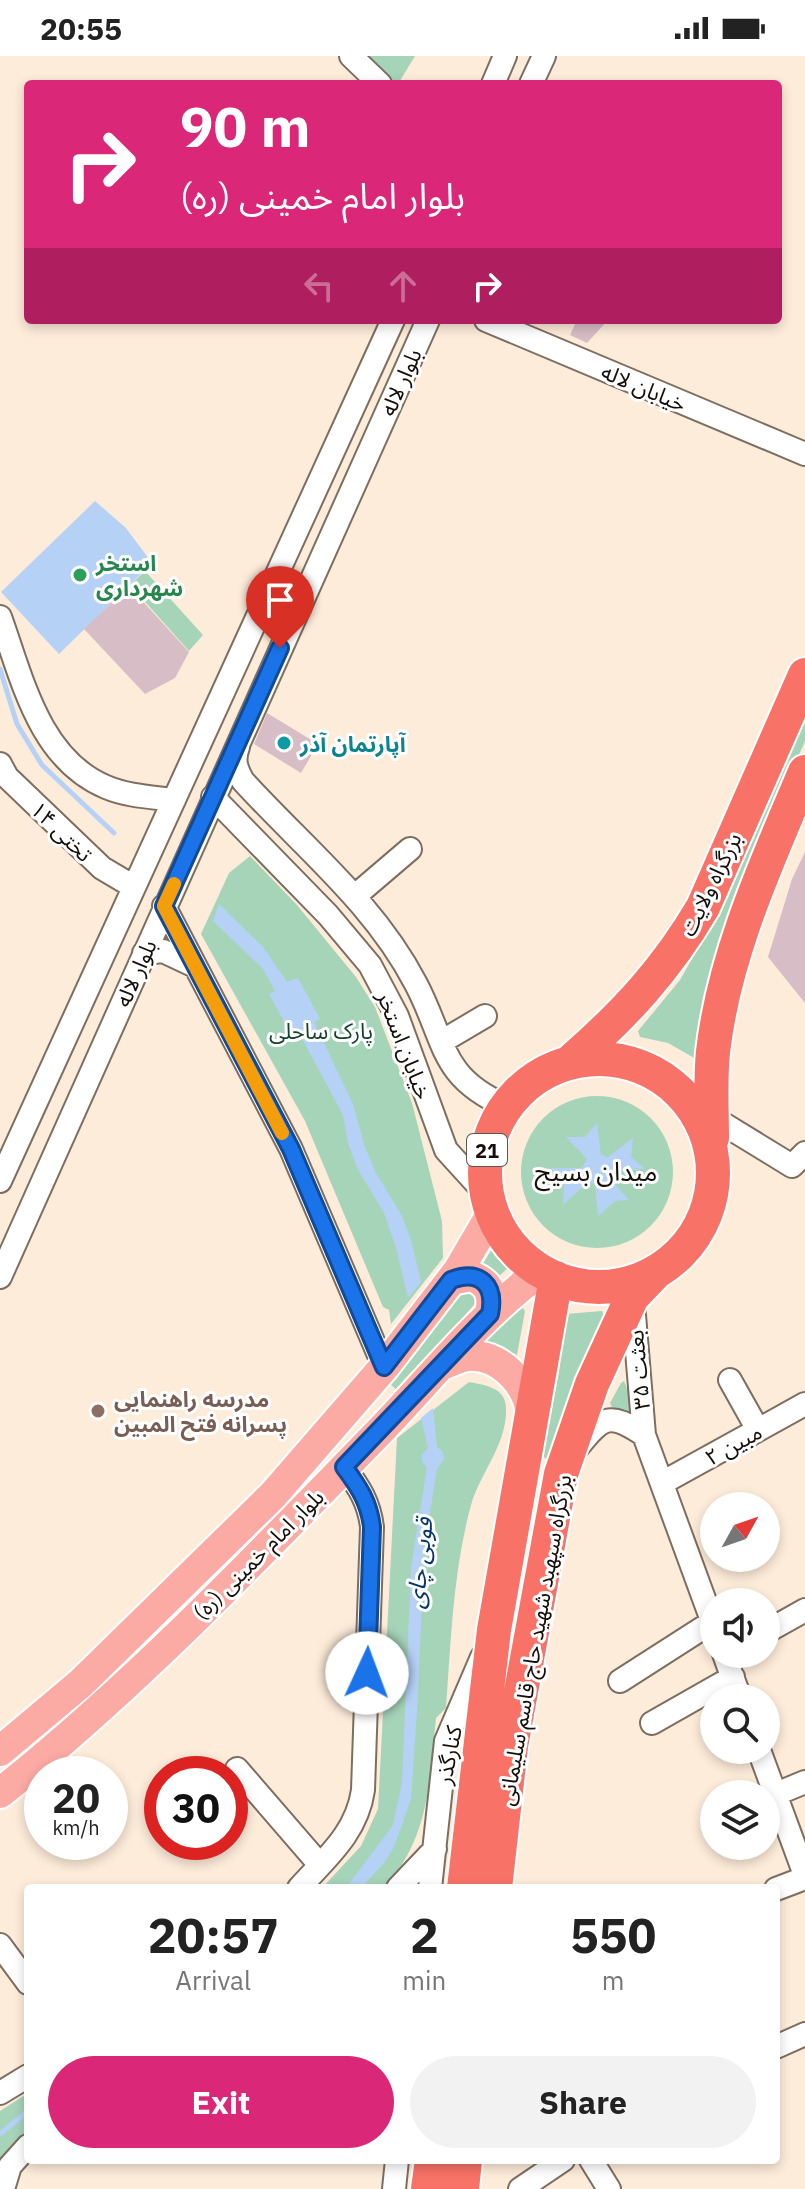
<!DOCTYPE html>
<meta charset="utf-8">
<style>
:root{--surface:#fff;--page:#f2f2f2;--text:#222;--muted:#767676;--accent:#db2777}
body{margin:0;font-family:"IBM Plex Sans","Noto Sans Arabic",sans-serif;background:var(--page);color:var(--text);height:100vh;display:flex;flex-direction:column;font-size:30px;white-space:nowrap}
*{box-sizing:border-box;margin:0}
p{font-size:26px;color:var(--muted)}
.icon{flex:none;width:44px;height:44px;fill:none;stroke:currentColor;stroke-width:2;stroke-linecap:round;stroke-linejoin:round}
.map{position:relative;flex:1;overflow:hidden}
.details{position:absolute;left:24px;top:1828px;width:756px;height:280px;display:flex;flex-direction:column;background:var(--surface);border-radius:8px;box-shadow:0 4px 12px #0003}
.details>*{flex:none}
.guide{position:absolute;left:24px;top:24px;width:758px;height:244px;border-radius:8px;box-shadow:0 4px 12px #0003;background:#db2777;color:#fff;overflow:hidden}
.needle{width:52px;rotate:50deg}
.controls{position:absolute;left:700px;top:1436px;display:grid;gap:16px}
.controls a{display:grid;place-items:center;width:80px;height:80px;border-radius:50%;background:var(--surface);box-shadow:0 4px 12px #0003;font-size:40px}
.speed{position:absolute;left:24px;top:1700px;display:flex;gap:16px;font-size:40px;font-weight:700;text-align:center}
.speed>*{display:grid;place-content:center;width:104px;height:104px;border-radius:50%;background:var(--surface);box-shadow:0 4px 12px #0003;line-height:1}
.speed small{font-size:20px;font-weight:400}
.speed .limit{border:12px solid #d22;background:#fff;color:#111}
.pin{position:absolute;display:grid;place-items:center;width:68px;height:68px;color:#fff;margin:-82px -34px;border-radius:50% 50% 50% 0;rotate:-45deg;box-shadow:0 0 8px #0007}
.pin .icon{rotate:45deg}
.me{position:absolute;width:88px;margin:-44px;rotate:2deg;stroke-linejoin:round;filter:drop-shadow(0 0 6px #0008)}
.turn{display:flex;align-items:center;gap:28px;height:168px;padding:0 24px;font-size:36px}
.turn .icon{width:104px;height:104px;stroke-width:2.5}
.turn b{display:block;font-size:56px;line-height:68px}
.lanes{display:flex;align-items:center;height:76px;padding:0 24px;background:#0003;justify-content:center;gap:40px;direction:ltr}
.lanes .off{opacity:.35}
.eta{display:flex;justify-content:space-evenly;align-items:center;height:136px;text-align:center}
.eta b{font-size:48px;font-weight:800;line-height:56px}
.action{display:flex;gap:16px;margin-top:auto;padding:16px 24px}
.action a{flex:1;height:92px;border-radius:48px;background:var(--accent);color:#fff;font-size:32px;font-weight:800;line-height:92px;text-align:center}
.action a+a{background:var(--page);color:var(--text)}
.status{display:flex;justify-content:space-between;align-items:center;height:56px;padding:0 40px;background:var(--surface);direction:ltr}
.status svg{height:22px;fill:currentColor}
.map>svg:first-child{display:block}
</style>
<div class="status"><b>20:55</b><svg viewBox="0 0 49 12"><path d="M0 12V9h3v3zM5 12V6h3v6zM10 12V3h3v9zM15 12V0h3v12zM26 1h20v11H26zM47 4h2v5h-2z"/></svg></div>
<div class="map">
<svg width="805" height="2133" viewBox="0 0 805 2133">
<rect width="100%" height="100%" fill="#feecda"/>
<path fill="#a5d4b9" d="M 360,0 L 415,0 L 398,28 L 387,28 Z
M 145,515 L 203,579 L 189,595 L 130,529 Z
M 805,663 L 805,685 C 763,781 704,899 696,1003 L 668,987 L 640,981 L 638,975 L 680,924 L 705,880 L 759,769 Z
M 250,800 L 297,849 L 356,921 L 375,951 L 412,1047 L 442,1165 L 443,1202 L 391,1268 L 389,1254 L 383,1251 L 305,1065 L 201,878 L 229,817 Z
M521 1116a76 76 0 1 1 152 0a76 76 0 1 1-152 0Z
M 495,1188 L 514,1206 L 493,1226 L 479,1214 Z
M 468,1230 L 479,1243 L 399,1336 L 389,1327 Z
M 521,1250 L 525,1255 L 517,1299 L 483,1285 L 515,1251 Z
M 602,1255 L 604,1259 L 578,1319 L 548,1405 L 543,1400 L 559,1316 L 565,1258 Z
M 624,1325 L 634,1351 L 629,1359 L 612,1351 L 610,1347 L 621,1327 Z
M 469,1326 C 484,1329 505,1331 506,1351 C 508,1387 480,1417 471,1449 C 453,1515 451,1584 446,1652 L 436,1662 C 429,1727 430,1781 384,1832 L 322,1832 L 361,1790 L 378,1753 L 397,1382 Z
M 28,2037 L 28,2080 L 0,2108 L 0,2055 Z"/>
<path fill="#b5d2f6" d="M 95,445 L 126,472 L 152,507 L 59,598 L 1,536 Z
M 219,848 L 263,891 L 287,926 L 298,922 L 320,963 L 314,966 L 353,1048 L 365,1091 L 376,1117 L 402,1160 L 411,1184 L 421,1226 L 408,1242 L 396,1192 L 384,1157 L 357,1112 L 348,1087 L 343,1059 L 299,977 L 292,980 L 269,938 L 275,935 L 263,913 L 213,865 Z
M 597,1067 L 601,1099 L 608,1101 L 633,1082 L 631,1101 L 645,1113 L 615,1115 L 610,1123 L 629,1144 L 615,1145 L 598,1160 L 595,1128 L 588,1126 L 563,1149 L 564,1129 L 551,1112 L 582,1112 L 587,1103 L 566,1081 L 585,1081 Z
M 433,1352 L 437,1391 L 443,1396 L 444,1404 L 437,1413 L 424,1493 L 418,1640 L 411,1743 L 394,1791 L 384,1807 L 361,1832 L 346,1832 L 393,1769 L 402,1726 L 411,1512 L 427,1411 L 422,1406 L 422,1399 L 428,1392 L 421,1362 Z"/>
<g fill="none" stroke-linecap="round" stroke-linejoin="round">
<path stroke="#b5d2f6" stroke-width="5" d="M 0,613 L 17,668 L 42,709 L 114,777
M 0,2078 L 28,2055"/>
</g>
<path fill="#d7bdc6" d="M 577,264 L 608,264 L 587,287 L 570,279 Z
M 129,530 L 189,596 L 175,622 L 145,638 L 84,573 Z
M 267,657 L 318,688 L 301,717 L 254,688 Z
M 805,796 L 805,947 L 768,901 L 792,823 Z"/>
<g fill="none" stroke-linecap="round" stroke-linejoin="round">
<defs>
<path id="minor" d="M 351,0 L 380,28
M 493,28 L 505,0
M 531,28 L 544,0
M 486,264 L 805,398
M 0,561 C 22,622 39,703 106,731 C 127,740 151,741 174,744
M 238,691 C 233,704 236,713 243,725 C 303,791 374,847 416,928 C 446,985 439,1021 506,1050
M 0,708 L 7,721 L 102,812 L 134,831
M 213,741 L 328,859 L 370,909 L 397,960 L 446,1094 L 487,1139
M 355,840 L 410,793
M 164,850 L 291,1093 L 384,1311
M 144,897 L 163,895 L 195,910
M 441,986 L 485,960
M 712,1061 L 792,1110 L 805,1097
M 0,1125 L 393,264
M 0,1221 L 428,264
M 633,1247 L 644,1379 L 714,1570
M 730,1324 L 758,1374
M 578,1391 C 602,1361 609,1355 644,1379
M 662,1427 L 805,1348
M 766,1576 L 805,1554
M 724,1598 L 740,1642
M 620,1625 L 712,1566
M 652,1667 L 733,1621
M 759,1694 L 805,1819
M 237,1713 L 320,1809
M 776,1738 L 805,1726
M 299,1832 C 326,1802 357,1777 363,1734 L 372,1471 C 369,1446 359,1431 344,1411
M 398,1832 L 435,1793
M 430,1832 L 446,1685 L 482,1601
M 776,1833 L 805,1822
M 0,1889 L 28,1927
M 776,1991 L 805,1978
M 0,2037 L 28,2020
M 591,2104 L 609,2133
M 3,2133 L 10,2110 L 28,2090
M 394,2133 L 397,2104
M 520,2133 L 563,2104"/>
<path id="major" d="M 451,1224 L 471,1220 C 490,1227 494,1239 490,1258
M 442,1309 C 450,1306 458,1302 466,1300 C 499,1296 528,1328 531,1358
M 0,1695 L 81,1627 L 273,1439 L 384,1311 L 458,1215 L 492,1157
M 0,1737 C 136,1629 257,1501 378,1377 C 431,1322 479,1261 541,1215"/>
<path id="highway" d="M485 1117a114 114 0 1 1 228 0a114 114 0 1 1-228 0Z
M 570,1006 C 625,958 666,914 703,851 L 805,619
M 712,1082 C 712,1054 710,1025 713,996 C 724,899 767,806 805,716
M 464,1832 L 494,1574 L 556,1222
M 495,1832 L 511,1690 L 561,1418 L 592,1328 L 632,1241 L 655,1217
M 428,2133 L 432,2104
M 462,2133 L 465,2104"/>
</defs>
<use href="#minor" stroke="#7e6e5f" stroke-width="26"/>
<use href="#major" stroke="#fff" stroke-width="34"/>
<use href="#highway" stroke="#fff" stroke-width="38"/>
<use href="#minor" stroke="#fff" stroke-width="22"/>
<use href="#major" stroke="#fbaaa4" stroke-width="30"/>
<use href="#highway" stroke="#f87267" stroke-width="34"/>
</g>
<g fill="none" stroke-linecap="round" stroke-linejoin="round">
<defs>
<path id="route" d="M 280,592 L 164,850 L 291,1093 L 384,1311 L 451,1224 C 480,1213 496,1229 490,1258 L 344,1411 C 359,1431 369,1446 372,1471 L 367,1617"/>
</defs>
<use href="#route" stroke="#114b97" stroke-width="20"/>
<use href="#route" stroke="#1a73e8" stroke-width="14"/>
<path stroke="#f59e0b" stroke-width="14" d="M 174,828 L 164,850 L 282,1077"/>
</g>
<circle fill="#2e9e5b" stroke="#fff" stroke-width="3" cx="80" cy="519" r="8"/>
<circle fill="#0f9aa8" stroke="#fff" stroke-width="3" cx="284" cy="687" r="8"/>
<circle fill="#8d6e63" stroke="#fff" stroke-width="3" cx="98" cy="1355" r="8"/>
<g text-anchor="middle" dominant-baseline="central" stroke-width="6" stroke-linejoin="round" paint-order="stroke">
<rect fill="#fff" stroke="#5b5753" stroke-width="2" x="467" y="1078" width="40" height="32" rx="6"/>
<g font-size="20" font-weight="bold" fill="#150f09">
<text x="487" y="1094">21</text>
</g>
<g font-size="22" fill="#150f09" stroke="#fff">
<text transform="translate(400 326) rotate(-66)">بلوار لاله</text>
<text transform="translate(644 331) rotate(23)">خیابان لاله</text>
<text transform="translate(62 775) rotate(44)">تختی ۱۴</text>
<text transform="translate(710 828) rotate(-64)">بزرگراه ولایت</text>
<text transform="translate(135 917) rotate(-66)">بلوار لاله</text>
<text transform="translate(405 989) rotate(69)">خیابان استخر</text>
<text transform="translate(638 1314) rotate(-95)">بعثت ۳۵</text>
<text transform="translate(733 1388) rotate(-29)">مبین ۲</text>
<text transform="translate(258 1498) rotate(-45)">بلوار امام خمینی (ره)</text>
<text transform="translate(534 1584) rotate(-80)">بزرگراه سپهبد شهید حاج قاسم سلیمانی</text>
<text transform="translate(448 1699) rotate(-79)">کنارگذر</text>
</g>
<g font-size="22" font-weight="bold" fill="#27864d" stroke="#fff" text-anchor="start">
<text x="96" y="506">استخر<tspan x="96" dy="25">شهرداری</tspan></text>
</g>
<g font-size="22" font-weight="bold" fill="#0d838f" stroke="#fff" text-anchor="start">
<text x="300" y="687">آپارتمان آذر</text>
</g>
<g font-size="22" fill="#15422d" stroke="#fff">
<text x="321" y="974">پارک ساحلی</text>
</g>
<g font-size="22" font-weight="bold" fill="#785e54" stroke="#fff" text-anchor="start">
<text x="114" y="1342">مدرسه راهنمایی<tspan x="114" dy="25">پسرانه فتح المبین</tspan></text>
</g>
<g font-size="24" font-style="italic" fill="#06376c" stroke="#fff">
<text transform="translate(419 1507) rotate(-84)">قوبی چای</text>
</g>
<g font-size="26" fill="#150f09" stroke="#fff">
<text x="596" y="1115">میدان بسیج</text>
</g>
</g>
</svg>
<div class="controls">
<a><svg class="needle" viewBox="-14 -14 28 28"><path d="M0-13l5 13h-10z" fill="#e53935"/><path d="M0 13l5-13h-10z" fill="#767676"/></svg></a>
<a><svg class="icon" aria-label="sound" viewBox="0 0 24 24"><path d="M4 9h4l5-4v14l-5-4H4zM17 9q2 3 0 6"/></svg></a>
<a><svg class="icon" aria-label="search" viewBox="0 0 24 24"><circle cx="10" cy="10" r="6"/><path d="M15 15l6 6"/></svg></a>
<a><svg class="icon" aria-label="layers" viewBox="0 0 24 24"><path d="M12 4l9 5-9 5-9-5zM3 14l9 5 9-5"/></svg></a>
</div>
<div class="speed"><div>20<small>km/h</small></div><div class="limit">30</div></div>
<div class="pin" style="left:280px;top:592px;background:#d93025"><svg class="icon" aria-label="arrive" viewBox="0 0 24 24"><path d="M6 21V4h12l-3 4 3 4H6"/></svg></div>
<svg class="me" style="left:367px;top:1617px" viewBox="-20 -20 40 40"><circle r="19" fill="#fff"/><path d="M0-13L10 11 0 6-10 11z" fill="#1a73e8"/></svg>
<div class="guide">
<div class="turn"><svg class="icon" aria-label="right" viewBox="0 0 24 24"><path d="M7 20v-9h11M14 6l5 5-5 5"/></svg><div><b>90 m</b>بلوار امام خمینی (ره)</div></div>
<div class="lanes"><svg class="icon off" aria-label="left" viewBox="0 0 24 24"><path d="M17 20v-9H6M10 6l-5 5 5 5"/></svg><svg class="icon off" aria-label="ahead" viewBox="0 0 24 24"><path d="M12 20V5M6 11l6-6 6 6"/></svg><svg class="icon" aria-label="right" viewBox="0 0 24 24"><path d="M7 20v-9h11M14 6l5 5-5 5"/></svg></div>
</div>
<section class="details">
<div class="eta">
<div><b>20:57</b><p>Arrival</p></div>
<div><b>2</b><p>min</p></div>
<div><b>550</b><p>m</p></div>
</div>
<div class="action"><a>Exit</a><a>Share</a></div>
</section>
</div>
